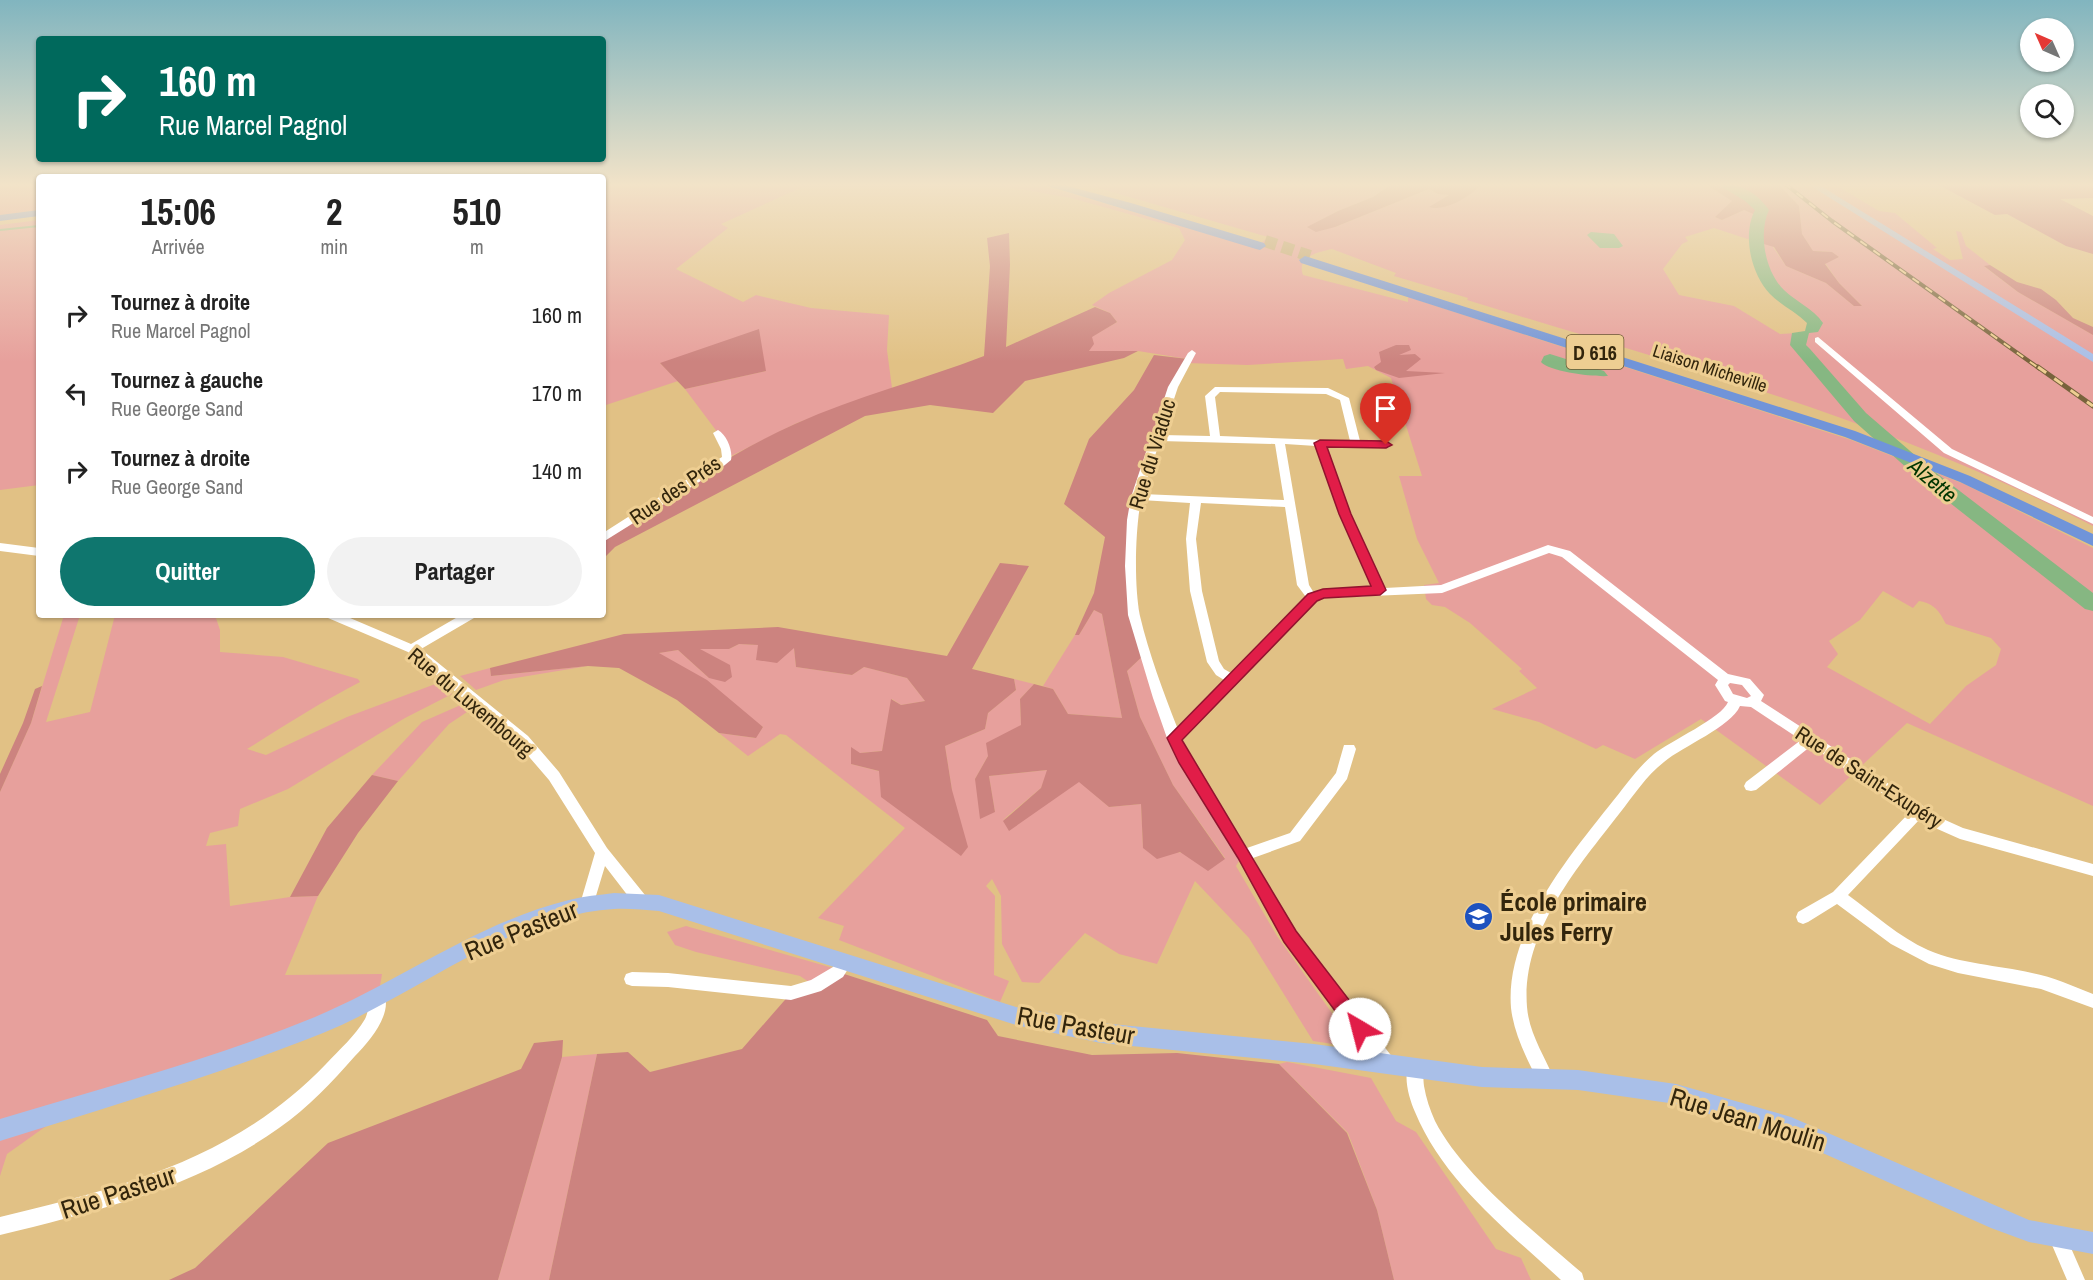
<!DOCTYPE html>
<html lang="fr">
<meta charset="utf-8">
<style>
:root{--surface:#fff;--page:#f2f2f2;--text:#222;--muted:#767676;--accent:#0f766e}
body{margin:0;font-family:"Archivo Narrow",sans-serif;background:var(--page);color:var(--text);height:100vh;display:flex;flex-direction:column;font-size:22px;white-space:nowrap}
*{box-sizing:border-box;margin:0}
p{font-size:20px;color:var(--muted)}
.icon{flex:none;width:33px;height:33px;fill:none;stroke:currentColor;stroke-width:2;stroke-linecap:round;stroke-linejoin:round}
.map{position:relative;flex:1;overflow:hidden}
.side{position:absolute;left:36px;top:174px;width:570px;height:444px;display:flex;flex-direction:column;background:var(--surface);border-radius:6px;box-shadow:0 2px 4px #0004}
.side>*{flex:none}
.banner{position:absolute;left:36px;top:36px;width:570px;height:126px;border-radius:6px;box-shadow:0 2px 4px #0004;background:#00695c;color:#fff;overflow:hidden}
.needle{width:39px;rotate:315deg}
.fabs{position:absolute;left:2020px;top:18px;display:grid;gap:12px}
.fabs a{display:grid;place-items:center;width:54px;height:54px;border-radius:50%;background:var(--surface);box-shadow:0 2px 4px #0004;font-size:30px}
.pin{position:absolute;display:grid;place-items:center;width:51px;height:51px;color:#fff;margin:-62px -26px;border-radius:50% 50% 50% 0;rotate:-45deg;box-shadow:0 0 6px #0007}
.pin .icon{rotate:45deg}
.me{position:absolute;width:66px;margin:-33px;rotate:323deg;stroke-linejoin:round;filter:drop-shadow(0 0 4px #0008)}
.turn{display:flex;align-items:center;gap:21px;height:126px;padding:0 24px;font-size:27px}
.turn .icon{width:78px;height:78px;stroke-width:2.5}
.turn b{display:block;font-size:42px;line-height:51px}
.eta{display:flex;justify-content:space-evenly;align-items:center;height:102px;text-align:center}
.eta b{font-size:36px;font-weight:700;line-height:42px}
.button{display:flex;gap:12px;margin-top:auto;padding:12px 24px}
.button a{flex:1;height:69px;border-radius:36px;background:var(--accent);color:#fff;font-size:24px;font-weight:700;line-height:69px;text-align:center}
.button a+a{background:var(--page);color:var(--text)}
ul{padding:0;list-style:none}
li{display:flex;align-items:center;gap:18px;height:78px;padding:0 24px}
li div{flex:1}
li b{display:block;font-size:22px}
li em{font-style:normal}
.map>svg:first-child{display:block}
</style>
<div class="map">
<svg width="2093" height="1280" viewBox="0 0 2093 1280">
<rect width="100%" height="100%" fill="#e1c185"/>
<path fill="#e7a09c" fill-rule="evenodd" d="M 0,183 L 39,183 L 39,210 L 0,215 Z
M 603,183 L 811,183 L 721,224 L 728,228 L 676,269 L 743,302 L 756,295 L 811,308 L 889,315 L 887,350 L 892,388 L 797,423 L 727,458 L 718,433 L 685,389 L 766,371 L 660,363 L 678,381 L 603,406 Z
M 986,183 L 1024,183 L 1066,192 L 1256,248 L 1268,237 L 1081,183 L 1393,183 L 1373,197 L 1338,211 L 1308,227 L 1335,227 L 1429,189 L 1438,194 L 1482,183 L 1704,183 L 1733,201 L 1715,217 L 1722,220 L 1744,210 L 1759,216 L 1756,222 L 1786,266 L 1826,283 L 1854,306 L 1862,306 L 1839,283 L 1825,263 L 1839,257 L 1832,252 L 1813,251 L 1802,234 L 1799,206 L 1777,183 L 1832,183 L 1879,211 L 1895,213 L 1937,248 L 1933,249 L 1950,260 L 1963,259 L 1956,231 L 1961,232 L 1966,246 L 1990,265 L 1985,267 L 2018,292 L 2093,335 L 2093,526 C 1895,423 1679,365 1467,300 L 1468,298 L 1394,276 L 1396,273 L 1332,249 C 1319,252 1296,256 1303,275 L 1408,302 L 1408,297 L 1851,440 L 1964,484 L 2093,548 L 2093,806 L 1907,723 L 1820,805 L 1701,719 L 1635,759 L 1603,745 L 1596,749 L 1539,722 L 1492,709 L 1537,688 L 1519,671 L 1522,669 L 1470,623 L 1445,607 L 1432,605 L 1426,599 L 1424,585 L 1439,583 L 1417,539 L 1399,476 L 1422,476 L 1391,378 L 1368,366 L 1346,369 L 1343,359 L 1248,365 L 1186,363 L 1188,359 L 1138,351 L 1089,352 L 1091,337 L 1117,322 L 1110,313 L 1092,305 L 1109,293 L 1172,260 L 1185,240 L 1179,228 L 1071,198 ZM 1714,228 L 1757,242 C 1763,276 1765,284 1793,305 C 1801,310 1809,315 1815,323 L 1812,329 L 1802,335 L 1798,333 L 1780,334 L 1734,306 L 1679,295 L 1663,269 L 1682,244 L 1688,241 L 1685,237 ZM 1883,591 L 1913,608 L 1919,601 C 1935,604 1939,611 1946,624 L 1991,638 L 2001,649 L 1996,665 L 1966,686 L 1930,724 L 1827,667 L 1838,654 L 1829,641 L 1860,620 Z
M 39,220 L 39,485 L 0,490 L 0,225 Z
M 1094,610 L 1102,614 L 1122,718 L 1068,714 L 1053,689 L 1043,686 L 1075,635 L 1079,635 Z
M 64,615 L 80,615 L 46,722 L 90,712 L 115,615 L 215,615 L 220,630 L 220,652 L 283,657 L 358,679 L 360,682 C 321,702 284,726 247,749 L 266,755 L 347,717 L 438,683 L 452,694 L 405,718 L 288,789 L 240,809 L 238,826 L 210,833 L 206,846 L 226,844 L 230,906 L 290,897 L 318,896 L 285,975 L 382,974 L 378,998 L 73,1107 L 7,1154 L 0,1176 L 0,792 L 31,723 Z
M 739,644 L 794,647 L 796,667 L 852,675 L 864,667 L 907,678 L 925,701 L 901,705 L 892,699 L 882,751 L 860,753 L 851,764 L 952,790 L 945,746 L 985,729 L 988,713 L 1016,690 L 1014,679 L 1034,684 L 1020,699 L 1021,725 L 988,756 L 975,779 L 995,812 L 989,776 L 1048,770 L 1041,788 L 1003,820 L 1079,781 L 1109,807 L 1141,804 L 1143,848 L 1225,858 L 1173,785 L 1140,717 L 1127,671 L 1146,653 L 1174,738 L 1243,854 L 1236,866 L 1277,936 L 1334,1016 C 1347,1023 1350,1032 1353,1047 L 1313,1041 L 1249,938 L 1195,881 L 1157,964 L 1119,954 L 1085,933 L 1039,983 L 1022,982 L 1002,944 L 1001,896 L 992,879 L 986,886 L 995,896 L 994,975 L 1009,981 L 1000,1002 L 839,940 L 844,926 L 818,918 L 905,828 L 786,735 L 780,734 L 748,756 L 719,733 L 755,738 L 763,727 L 658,653 L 678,650 L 709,678 L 699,649 L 729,649 Z
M 588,666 L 504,680 L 476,690 L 460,676 L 490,668 L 491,676 Z
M 463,704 L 470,710 L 449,724 L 398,781 L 372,775 L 422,722 Z
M 686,926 L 840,970 L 815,986 L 800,976 L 696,952 L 675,945 L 667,932 Z
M 597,1054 L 549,1280 L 498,1280 L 562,1057 Z
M 1287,1062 L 1371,1078 L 1396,1121 L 1416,1132 L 1496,1249 L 1521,1258 L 1531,1280 L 1394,1280 L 1377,1210 L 1348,1133 L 1279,1064 Z"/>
<path fill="#cc837f" d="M 1393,183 L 1483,184 C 1471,195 1447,212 1429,207 L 1449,195 L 1438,194 L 1429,189 L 1335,227 L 1316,232 L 1307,227 L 1338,211 L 1373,197 Z
M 1704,183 L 1777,183 L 1799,206 L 1802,234 L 1813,251 L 1832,252 L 1839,257 L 1825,264 L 1839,283 L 1862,306 L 1854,306 L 1826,283 L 1786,266 L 1774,247 L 1757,242 L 1755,226 L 1758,216 L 1744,210 L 1722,220 L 1715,217 L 1732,201 Z
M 1935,183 L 2093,183 L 2093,198 L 2060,199 L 2093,216 L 2093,254 L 2066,246 L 2007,214 L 1995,215 Z
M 1009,233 L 1010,265 L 1006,347 L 1095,307 L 1110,313 L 1117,322 L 1092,337 L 1094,344 L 1089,351 L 1138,351 L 1124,358 L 1025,381 L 993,413 L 930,405 L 865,416 L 615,547 L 606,556 L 603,552 L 603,538 C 666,497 727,455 795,424 C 857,396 922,380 984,356 L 990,266 L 987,238 Z
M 1990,265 L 2017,282 L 2041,289 L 2056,300 L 2073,318 L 2093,327 L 2093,335 L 2018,292 L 1984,266 Z
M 759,329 L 766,371 L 685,389 L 660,363 Z
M 1396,345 L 1409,345 L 1411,350 L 1399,355 L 1415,354 L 1421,359 L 1406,371 L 1445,373 L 1399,378 L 1376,370 L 1374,367 L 1381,362 L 1379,352 Z
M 1154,355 L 1188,359 L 1145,469 L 1131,566 L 1146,653 L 1127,671 L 1140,717 L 1173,785 L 1225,859 L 1208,871 L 1180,852 L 1157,859 L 1143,848 L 1141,804 L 1109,807 L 1079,782 L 1009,831 L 1003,821 L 1041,788 L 1047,770 L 989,776 L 995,812 L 980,819 L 975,779 L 988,756 L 986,743 L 1021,725 L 1020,699 L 1034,684 L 1053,689 L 1068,714 L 1122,718 L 1102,614 L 1094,610 L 1079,635 L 1075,635 L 1094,593 L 1105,537 L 1064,504 L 1089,439 L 1134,390 Z
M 1000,563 L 1029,566 L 972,669 L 1014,679 L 1016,690 L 988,713 L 985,729 L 945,746 L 952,790 L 968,847 L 961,856 L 881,797 L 879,771 L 851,764 L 851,747 L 860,753 L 882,751 L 891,699 L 901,705 L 925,701 L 907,678 L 864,667 L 852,675 L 796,667 L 794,648 L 777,663 L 756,660 L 758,645 L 739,644 L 729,649 L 700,649 L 730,665 L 732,677 L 725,682 L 709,678 L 678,650 L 659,653 L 707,680 L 763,727 L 756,738 L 719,733 L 677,700 L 619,668 L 588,666 L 491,676 L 490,668 L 624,634 L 778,627 L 947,656 Z
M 42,686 L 31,723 L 0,792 L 0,774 L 23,723 L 35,689 Z
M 372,775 L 398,781 L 358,833 L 318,896 L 290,897 L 327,828 Z
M 838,972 L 987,1020 L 998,1036 L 1092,1055 L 1177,1053 L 1279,1064 L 1347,1133 L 1377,1210 L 1394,1280 L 549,1280 L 597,1054 L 628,1052 L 650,1072 L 742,1049 L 791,993 Z
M 563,1040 L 562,1057 L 498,1280 L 169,1280 L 195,1268 L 328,1143 L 521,1069 L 534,1043 Z"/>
<path fill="#86b782" d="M 1591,232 L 1614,234 L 1623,246 L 1619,248 L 1600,248 L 1587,235 Z
M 1550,354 L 1604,371 L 1608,376 C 1594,377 1550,372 1541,362 L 1544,356 Z"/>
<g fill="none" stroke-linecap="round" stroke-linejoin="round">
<path stroke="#86b782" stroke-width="2" d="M 0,230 L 39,226"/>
<path fill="#86b782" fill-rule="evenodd" d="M 1716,183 C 1738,183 1756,191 1769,210 C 1758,233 1765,272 1784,290 C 1796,302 1813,308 1823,323 L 1818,332 L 1809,333 L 1806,345 L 1810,349 L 1866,413 L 1931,469 L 2093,593 L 2093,611 L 2085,609 L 1917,477 L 1854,421 L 1790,345 L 1792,333 L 1805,331 L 1807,323 C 1796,312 1781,305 1770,294 C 1751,274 1742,235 1755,210 L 1745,201 Z"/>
<path stroke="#bea26d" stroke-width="12" stroke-dasharray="12 6" stroke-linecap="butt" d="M 1265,241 L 1310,256"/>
<path fill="#fff" fill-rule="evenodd" d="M 1818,337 L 1952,449 L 2093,517 L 2093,524 L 1944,453 L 1815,342 L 1815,338 Z
M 1192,350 L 1196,353 L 1178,387 L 1162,435 L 1210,436 L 1205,396 L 1215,387 L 1328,388 L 1349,398 L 1360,441 L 1390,443 L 1390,447 L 1386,448 L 1326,446 L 1350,515 L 1385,588 L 1441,585 L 1548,545 L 1570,551 L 1728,674 L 1750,679 L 1764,695 L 1761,701 L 1943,819 L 1963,828 L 2093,864 L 2093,876 L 1960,839 L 1933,827 L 1920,819 L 1848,895 C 1874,914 1899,937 1928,950 C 1961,964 1997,965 2032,973 C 2053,977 2073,986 2093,994 L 2093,1008 L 2041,989 L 1958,973 L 1929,964 L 1891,944 L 1837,904 L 1808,922 L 1803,924 L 1798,922 L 1796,917 L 1798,912 L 1833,892 L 1910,812 L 1811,746 L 1756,790 L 1751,791 L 1746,790 L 1744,786 L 1746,782 L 1801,740 L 1751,707 L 1740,706 C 1731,727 1683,746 1664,762 C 1646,776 1634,795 1619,814 C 1577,868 1521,933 1527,1007 C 1529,1033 1544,1055 1554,1079 L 1552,1085 L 1546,1087 L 1540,1085 C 1528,1061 1514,1035 1511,1008 C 1505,934 1566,860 1609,806 C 1624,788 1636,769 1654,754 C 1670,741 1722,718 1728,702 L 1725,701 L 1715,685 L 1718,680 L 1562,557 L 1549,553 L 1442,593 L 1324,598 L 1316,601 L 1182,738 L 1190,757 L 1247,848 L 1290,833 L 1336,773 L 1344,745 L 1354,745 L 1356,749 L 1347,779 L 1300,841 L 1253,858 L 1295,931 L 1393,1058 L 1395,1064 L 1393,1070 L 1387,1072 L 1381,1070 L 1285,941 L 1238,858 L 1179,763 L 1167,738 L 1153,698 L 1128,615 L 1125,566 L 1127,520 L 1131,497 L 1150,440 L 1149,438 L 1152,436 L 1168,387 L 1188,353 ZM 1220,392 L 1326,394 L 1340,400 L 1350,441 L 1220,436 L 1215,397 ZM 1160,441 L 1275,444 L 1284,500 L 1142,494 ZM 1285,444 L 1316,446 L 1340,515 L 1373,588 L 1323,590 L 1314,593 L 1309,585 ZM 1141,500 L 1190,503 L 1186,539 L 1190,591 L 1207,662 L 1216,675 L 1224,680 L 1177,727 C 1163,691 1149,654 1140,616 C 1134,586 1135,531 1141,500 ZM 1201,503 L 1285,507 L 1297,585 L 1306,597 L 1231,673 L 1224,669 L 1219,661 L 1202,591 L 1196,539 ZM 1730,683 L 1742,685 L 1751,696 L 1747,698 L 1733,694 L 1728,685 Z
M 718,430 C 727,435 733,451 731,460 L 720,469 L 603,542 L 603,533 L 722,457 L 721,449 L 713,433 Z
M 0,543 L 39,548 L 39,556 L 0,551 Z
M 326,615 L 343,615 L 411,644 L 461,615 L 476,615 L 474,618 L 421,649 L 528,736 L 559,772 L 607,848 L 645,895 L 647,900 L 645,905 L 640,906 L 635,905 L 605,866 L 592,909 L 587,910 L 582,909 L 580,904 L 595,853 L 549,780 L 518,744 L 408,652 L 328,618 Z
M 845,954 L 850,956 L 853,961 L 843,977 L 821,991 L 791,1000 L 668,987 L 632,986 L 626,984 L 624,979 L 626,974 L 632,972 L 668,973 L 791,986 L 811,980 L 833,967 L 840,956 Z
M 378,991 L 384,993 C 393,1014 369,1042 355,1056 C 332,1082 308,1108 279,1128 C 197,1187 97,1211 0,1235 L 0,1217 C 123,1187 235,1159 326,1064 C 339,1050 355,1036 365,1019 C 369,1011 369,1001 372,993 Z
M 1415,1061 L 1421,1063 C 1424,1071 1423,1078 1424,1086 C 1426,1098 1430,1110 1435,1121 C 1463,1176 1535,1232 1582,1273 L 1584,1280 L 1561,1280 C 1507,1230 1444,1182 1415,1112 C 1409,1098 1403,1078 1409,1063 Z
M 2058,1229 L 2064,1232 L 2085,1280 L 2067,1280 L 2049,1238 L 2052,1232 Z"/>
<path fill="#a9bfe8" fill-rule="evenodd" d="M 1806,183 L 1816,183 L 2093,354 L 2093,362 Z
M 614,893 L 659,895 L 1016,1007 L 1101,1023 L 1314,1044 L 1482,1067 L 1578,1070 L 1676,1084 L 1791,1117 L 2029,1220 L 2093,1232 L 2093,1254 L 2029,1242 L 1991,1228 L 1789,1138 L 1676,1104 L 1578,1090 L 1482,1087 L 1314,1064 L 1101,1043 L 1016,1025 L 659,911 C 644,910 628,908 614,909 C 507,916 419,994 323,1033 C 218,1075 108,1107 0,1141 L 0,1119 C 105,1087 213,1059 315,1017 C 401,981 478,922 569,900 C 584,896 599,895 614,893 Z"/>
<path fill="#7094d9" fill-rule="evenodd" d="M 1038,183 L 1056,183 L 1131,203 L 1264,243 L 1266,246 L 1260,250 L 1256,249 Z
M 39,210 L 39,216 L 0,221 L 0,215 Z
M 1305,256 L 1855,431 L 1970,476 L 2093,534 L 2093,546 L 1960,482 L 1845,437 L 1301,263 L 1299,260 Z"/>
<defs>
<path id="rail-far1" d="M 1784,183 L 1832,221 L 2040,369"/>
<path id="rail" d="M 2038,367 L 2093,406"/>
</defs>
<use href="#rail-far1" stroke="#78633c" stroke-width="4"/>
<use href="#rail" stroke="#78633c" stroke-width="5"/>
<use href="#rail-far1" stroke="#eece92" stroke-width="2" stroke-dasharray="8" stroke-linecap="butt"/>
<use href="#rail" stroke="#eece92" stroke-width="3" stroke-dasharray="10" stroke-linecap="butt"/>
</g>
<linearGradient id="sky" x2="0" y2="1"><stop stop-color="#81b5bf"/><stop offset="0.51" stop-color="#f2e3c8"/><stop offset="1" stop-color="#f2e3c8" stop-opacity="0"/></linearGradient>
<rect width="2093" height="362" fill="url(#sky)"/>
<path fill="#e11d48" stroke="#92132f" stroke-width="1.5" d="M 1320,440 L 1386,441 L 1392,445 L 1386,448 L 1327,447 L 1351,514 L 1386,590 L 1380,595 L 1324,598 L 1317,601 L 1182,740 L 1296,931 L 1366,1022 L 1369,1029 L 1366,1035 L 1360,1037 L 1353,1035 L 1284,942 L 1238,858 L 1179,763 L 1167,738 L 1308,594 L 1323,589 L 1371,586 L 1339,514 L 1314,443 Z"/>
<defs>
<symbol id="school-disc" viewBox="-11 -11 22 22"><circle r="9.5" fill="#1e52bf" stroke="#eece92"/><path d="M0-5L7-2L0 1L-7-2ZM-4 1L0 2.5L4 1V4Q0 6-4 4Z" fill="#fff"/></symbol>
</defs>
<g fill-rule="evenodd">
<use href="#school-disc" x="1462" y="900" width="33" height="33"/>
</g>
<g text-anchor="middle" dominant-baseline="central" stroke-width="6" stroke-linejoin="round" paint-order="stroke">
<g font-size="18" fill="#32250c" stroke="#eece92">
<text transform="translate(1710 368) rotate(18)">Liaison Micheville</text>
</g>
<rect fill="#eece92" stroke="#6a5834" stroke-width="1.5" x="1566.5" y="335" width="57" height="34" rx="4.5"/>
<g font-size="20" font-weight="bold" fill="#32250c">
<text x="1595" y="352">D 616</text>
</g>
<g font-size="21" fill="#32250c" stroke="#eece92">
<text transform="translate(1152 454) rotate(-73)">Rue du Viaduc</text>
<text transform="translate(675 490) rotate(-34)">Rue des Prés</text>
<text transform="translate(471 702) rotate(40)">Rue du Luxembourg</text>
<text transform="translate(1869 777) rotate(33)">Rue de Saint-Exupéry</text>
</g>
<g font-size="22" font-style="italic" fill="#003500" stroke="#eece92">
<text transform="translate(1933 480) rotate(40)">Alzette</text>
</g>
<g font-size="26" font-weight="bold" fill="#32250c" stroke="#eece92" text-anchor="start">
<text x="1500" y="901">École primaire<tspan x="1500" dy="30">Jules Ferry</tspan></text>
</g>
<g font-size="26" fill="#32250c" stroke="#eece92">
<text transform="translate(521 930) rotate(-22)">Rue Pasteur</text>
<text transform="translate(1076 1025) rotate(10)">Rue Pasteur</text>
<text transform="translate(1748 1119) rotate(17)">Rue Jean Moulin</text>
<text transform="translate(118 1192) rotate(-18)">Rue Pasteur</text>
</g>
</g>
</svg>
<div class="fabs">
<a><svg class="needle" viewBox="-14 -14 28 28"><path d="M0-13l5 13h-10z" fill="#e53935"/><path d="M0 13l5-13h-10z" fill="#767676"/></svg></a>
<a><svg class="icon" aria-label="search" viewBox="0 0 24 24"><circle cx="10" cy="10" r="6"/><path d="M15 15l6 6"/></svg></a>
</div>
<div class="pin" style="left:1386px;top:445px;background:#d93025"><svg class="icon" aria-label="arrive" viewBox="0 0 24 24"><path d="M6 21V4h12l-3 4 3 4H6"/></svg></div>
<svg class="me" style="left:1360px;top:1029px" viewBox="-20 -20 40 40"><circle r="19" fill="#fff"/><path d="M0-13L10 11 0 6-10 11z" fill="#e11d48"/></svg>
<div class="banner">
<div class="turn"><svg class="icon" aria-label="right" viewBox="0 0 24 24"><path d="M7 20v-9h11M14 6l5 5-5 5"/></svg><div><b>160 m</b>Rue Marcel Pagnol</div></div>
</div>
<section class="side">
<div class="eta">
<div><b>15:06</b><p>Arrivée</p></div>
<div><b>2</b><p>min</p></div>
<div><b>510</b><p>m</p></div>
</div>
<ul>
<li><svg class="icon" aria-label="right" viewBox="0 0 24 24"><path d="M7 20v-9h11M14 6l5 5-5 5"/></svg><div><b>Tournez à droite</b><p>Rue Marcel Pagnol</p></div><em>160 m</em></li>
<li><svg class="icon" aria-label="left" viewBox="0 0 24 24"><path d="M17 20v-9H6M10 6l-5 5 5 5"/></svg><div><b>Tournez à gauche</b><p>Rue George Sand</p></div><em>170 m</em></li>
<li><svg class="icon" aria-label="right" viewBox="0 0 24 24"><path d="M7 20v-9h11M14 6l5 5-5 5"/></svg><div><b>Tournez à droite</b><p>Rue George Sand</p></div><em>140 m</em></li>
</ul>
<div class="button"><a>Quitter</a><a>Partager</a></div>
</section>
</div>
